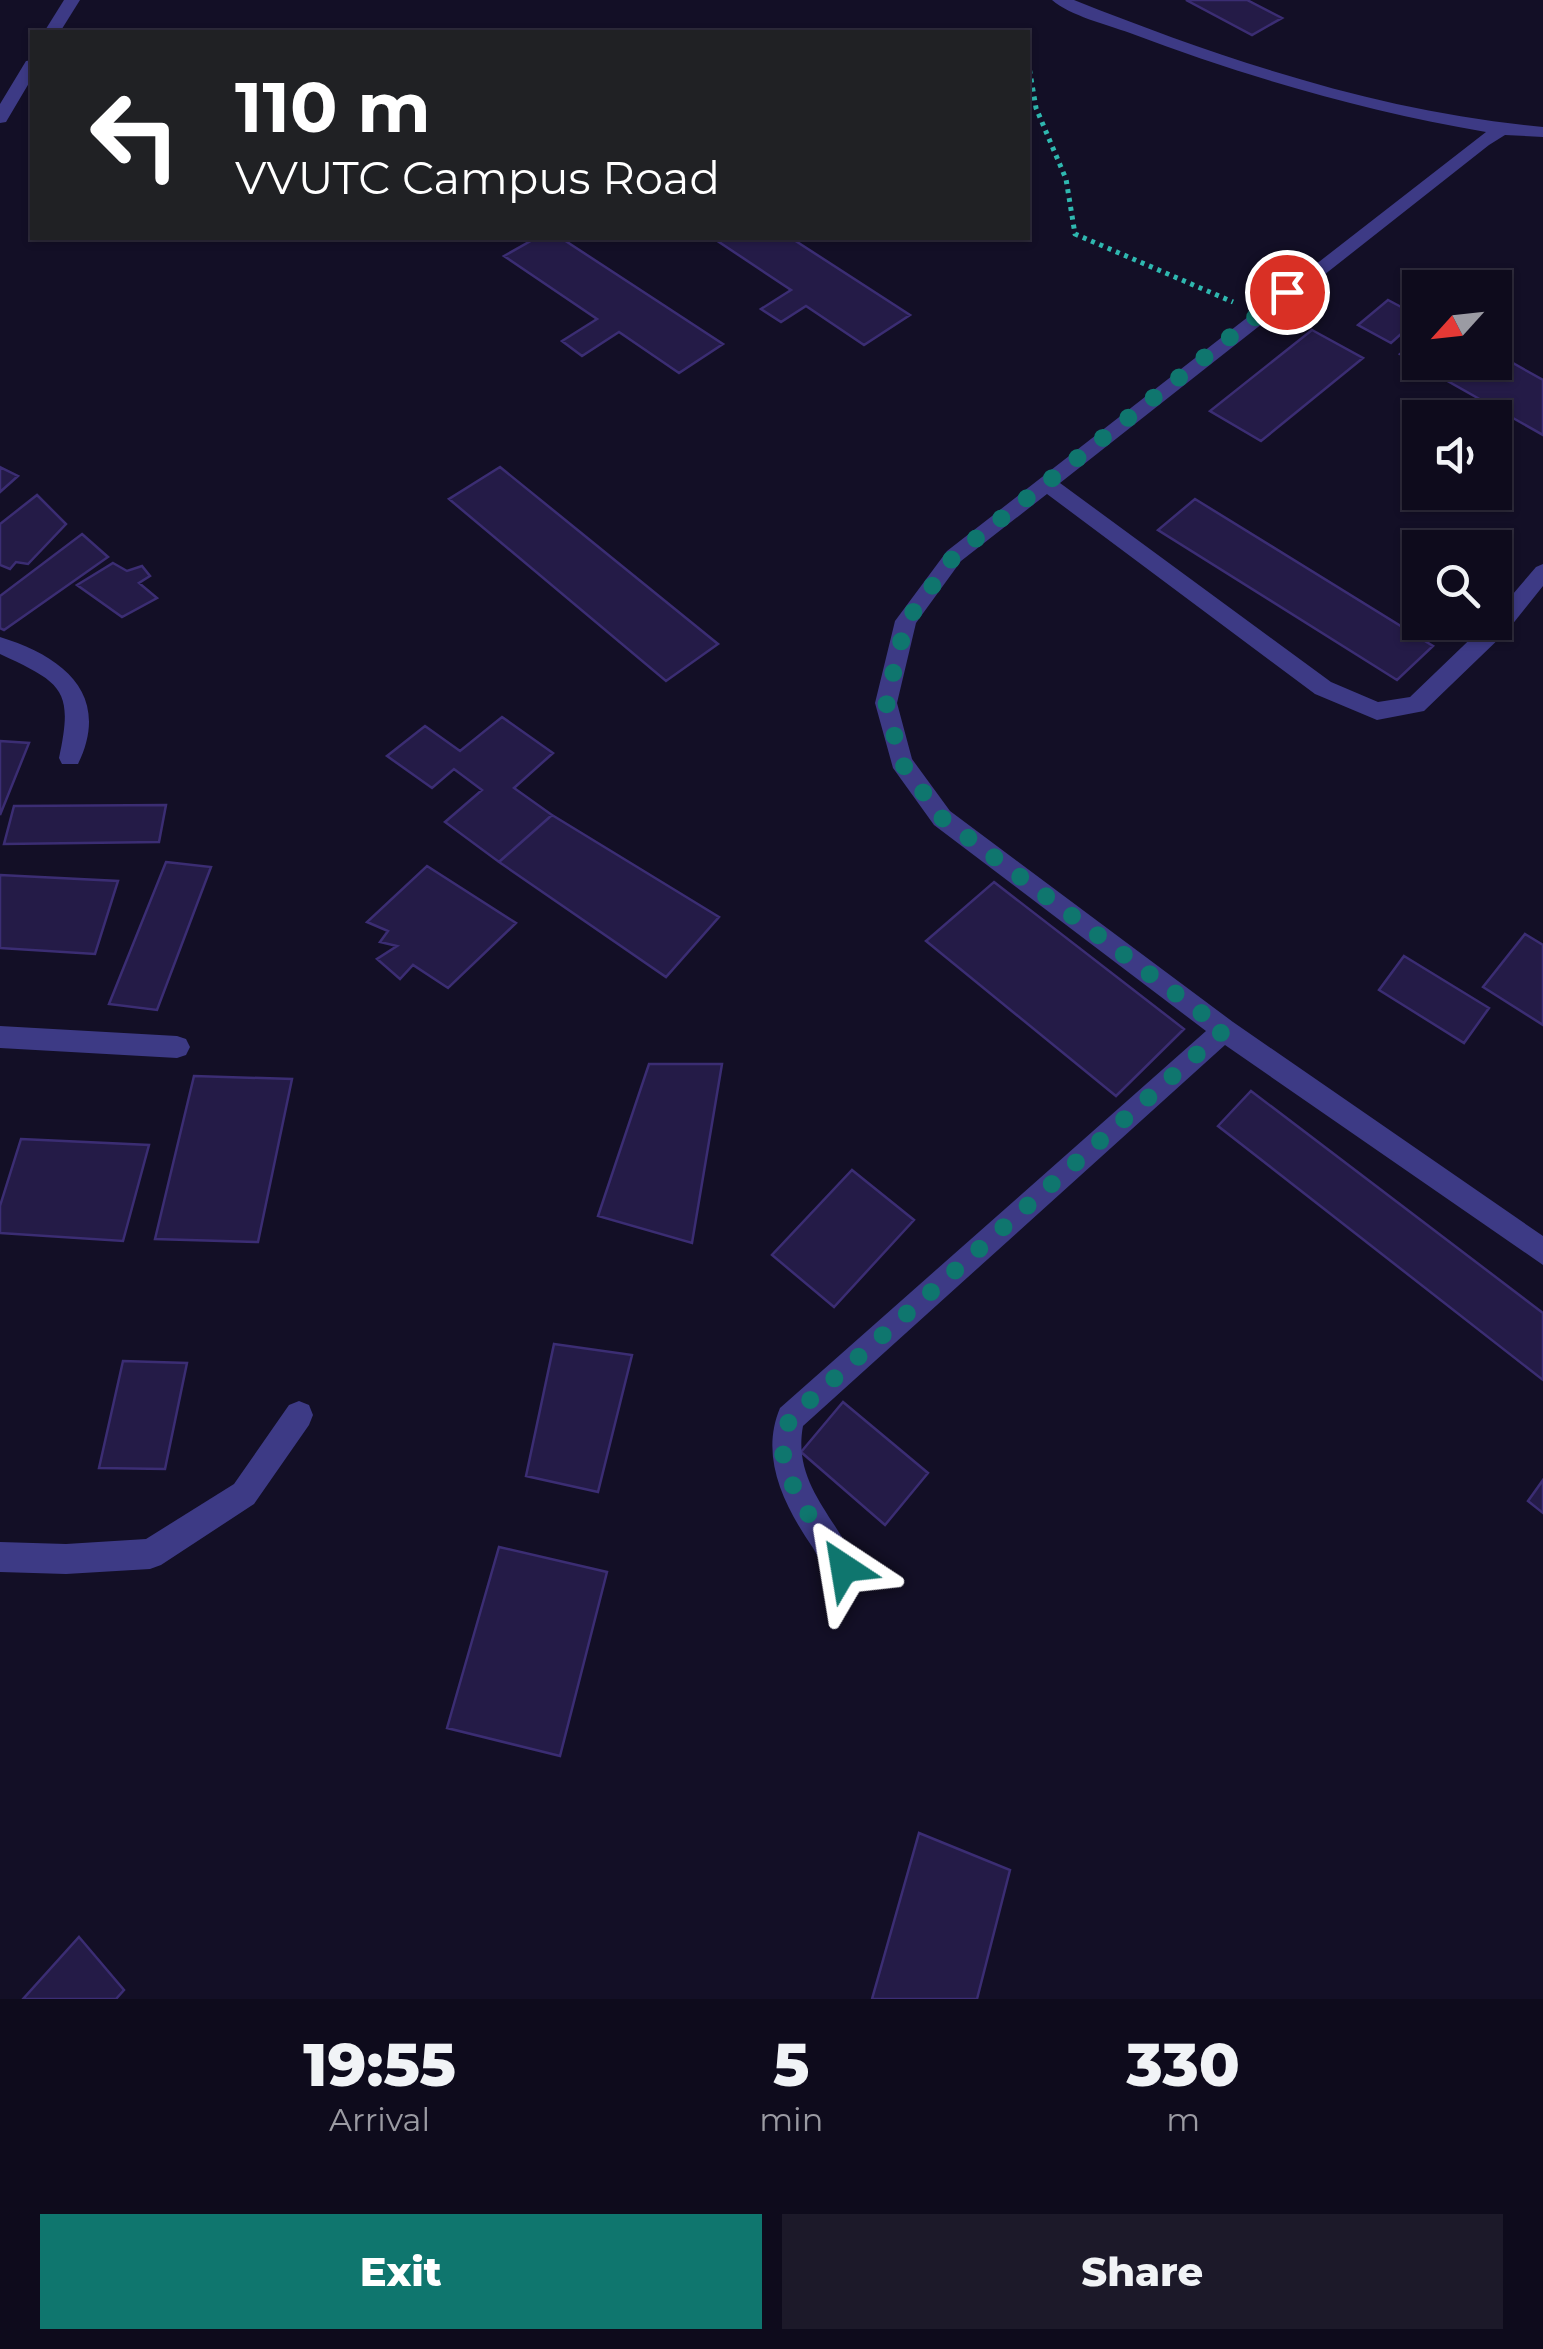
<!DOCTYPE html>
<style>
:root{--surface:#0e0b1c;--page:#1c1929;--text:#f1f3f6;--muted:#9b9ba3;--line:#2e2b3b;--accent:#0f766e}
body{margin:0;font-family:Montserrat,sans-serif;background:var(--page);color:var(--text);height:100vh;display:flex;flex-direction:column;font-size:38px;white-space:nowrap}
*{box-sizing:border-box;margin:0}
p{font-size:32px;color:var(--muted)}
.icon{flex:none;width:55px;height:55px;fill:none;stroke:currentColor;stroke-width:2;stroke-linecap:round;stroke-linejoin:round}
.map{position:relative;height:1999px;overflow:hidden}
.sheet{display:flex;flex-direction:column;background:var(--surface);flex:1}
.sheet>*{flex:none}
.banner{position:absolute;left:30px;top:30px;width:1000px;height:210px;border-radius:0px;box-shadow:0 2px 8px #0004,0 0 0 2px var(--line);background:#202124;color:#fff;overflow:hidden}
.needle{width:65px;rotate:243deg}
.fabs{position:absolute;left:1402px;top:270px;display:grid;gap:20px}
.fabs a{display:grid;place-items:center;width:110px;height:110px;border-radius:0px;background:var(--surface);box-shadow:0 2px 8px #0004,0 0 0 2px var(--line);font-size:50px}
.pin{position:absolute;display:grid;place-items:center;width:85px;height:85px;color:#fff;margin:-42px;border:5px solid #fff;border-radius:50%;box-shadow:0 2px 10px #0007}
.me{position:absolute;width:110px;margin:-55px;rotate:327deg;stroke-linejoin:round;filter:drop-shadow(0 0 8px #0008)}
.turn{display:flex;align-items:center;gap:35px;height:210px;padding:0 40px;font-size:45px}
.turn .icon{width:130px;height:130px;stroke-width:2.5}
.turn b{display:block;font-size:70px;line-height:85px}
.eta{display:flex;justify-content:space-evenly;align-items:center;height:170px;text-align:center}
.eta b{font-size:60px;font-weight:800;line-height:70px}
.cta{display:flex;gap:20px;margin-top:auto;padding:20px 40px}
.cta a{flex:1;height:115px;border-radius:0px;background:var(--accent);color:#fff;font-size:40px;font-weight:800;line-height:115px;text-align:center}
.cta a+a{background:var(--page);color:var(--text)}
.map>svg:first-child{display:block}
</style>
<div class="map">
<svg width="1543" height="1999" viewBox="0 0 1543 1999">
<rect width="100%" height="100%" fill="#130f26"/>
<path fill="#241b47" stroke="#3b2d73" stroke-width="2.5" d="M 1186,0 L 1247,0 L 1282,18 L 1252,35 Z
M 536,238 L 561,238 L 723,344 L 679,373 L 619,332 L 582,356 L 562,341 L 597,319 L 504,256 Z
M 713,238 L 791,238 L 910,315 L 864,345 L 806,306 L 781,322 L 761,309 L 791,290 Z
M 1388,300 L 1420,317 L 1391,343 L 1358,325 Z
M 1312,330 L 1363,358 L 1261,441 L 1210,411 Z
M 1420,338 L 1420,362 L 1495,362 L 1495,353 L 1543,380 L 1543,435 L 1400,354 Z
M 0,467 L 18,476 L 0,492 Z
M 500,467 L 718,644 L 666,681 L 449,499 Z
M 37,495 L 66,524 L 28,564 L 16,562 L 10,569 L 0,565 L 0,524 Z
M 1195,499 L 1433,646 L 1397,680 L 1158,530 Z
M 82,534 L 108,557 L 4,630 L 0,628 L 0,596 Z
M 113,563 L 127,571 L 142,566 L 150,576 L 139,583 L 157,598 L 122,617 L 77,585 Z
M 502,717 L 553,753 L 514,788 L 552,815 L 499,862 L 445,822 L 482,790 L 454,769 L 432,788 L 387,756 L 425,726 L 460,751 Z
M 0,741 L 29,743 L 0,815 Z
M 166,805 L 159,842 L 4,844 L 14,806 Z
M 552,815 L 719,917 L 666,977 L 499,862 Z
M 166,862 L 211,867 L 157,1010 L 109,1004 Z
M 427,866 L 516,923 L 448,988 L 413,965 L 400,979 L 377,959 L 397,946 L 380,942 L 388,931 L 367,922 Z
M 0,875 L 118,881 L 95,954 L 0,948 Z
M 994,882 L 1184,1029 L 1116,1096 L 926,941 Z
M 1525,934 L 1543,945 L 1543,1025 L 1483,987 Z
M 1404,956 L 1489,1008 L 1464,1043 L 1379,990 Z
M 649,1064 L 722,1064 L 692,1243 L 598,1216 Z
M 194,1076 L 292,1079 L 258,1242 L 155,1239 Z
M 1251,1091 L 1543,1313 L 1543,1380 L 1218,1126 Z
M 21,1139 L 149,1145 L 123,1241 L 0,1233 L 0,1206 Z
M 852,1170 L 914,1220 L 834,1307 L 772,1255 Z
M 554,1344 L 632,1355 L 598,1492 L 526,1476 Z
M 123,1361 L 187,1363 L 165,1469 L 99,1468 Z
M 843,1402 L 928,1473 L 885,1525 L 801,1452 Z
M 1543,1480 L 1543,1513 L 1528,1501 Z
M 499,1547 L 607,1572 L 560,1756 L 447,1728 Z
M 919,1833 L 1010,1870 L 977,1999 L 872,1999 Z
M 79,1937 L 124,1990 L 116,1999 L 23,1999 Z"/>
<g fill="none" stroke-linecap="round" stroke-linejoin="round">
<path stroke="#2fb8b0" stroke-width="5" stroke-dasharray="4 5" stroke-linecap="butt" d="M 1028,61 L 1036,108 L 1066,179 L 1075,234 L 1233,302"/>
<path fill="#3d3a85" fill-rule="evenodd" d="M 64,0 L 80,0 L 60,32 L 44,32 Z
M 1052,0 L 1074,0 C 1225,60 1380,112 1543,127 L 1543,137 L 1505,135 L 1489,145 L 1060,483 L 1331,682 L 1378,702 L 1410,697 L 1488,622 L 1495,622 L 1495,615 L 1536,567 L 1543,564 L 1543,586 L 1507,631 L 1424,711 L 1377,720 L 1315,694 L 1047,494 L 961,561 L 916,623 L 897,703 L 912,759 L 950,811 L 1233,1022 L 1543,1236 L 1543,1265 L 1225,1045 L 803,1426 C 792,1485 838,1518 858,1568 L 854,1579 L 843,1583 C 828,1577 821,1562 813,1548 C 785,1507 759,1458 780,1408 L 1206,1031 L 934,825 L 893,768 L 875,703 L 895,621 L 947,551 L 1486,132 C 1364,111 1246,77 1130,33 C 1105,24 1071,16 1052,0 Z
M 32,60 L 32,78 L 6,122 L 0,123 L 0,104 L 26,61 Z
M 0,637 C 62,656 112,694 78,764 L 62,764 L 59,758 C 74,689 62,683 0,654 Z
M 0,1026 L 177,1036 L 186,1039 L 190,1047 L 186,1055 L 177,1058 L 0,1048 Z
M 299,1401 L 309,1405 L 313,1415 L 309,1425 L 254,1504 L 161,1565 L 150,1569 L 66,1574 L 0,1572 L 0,1542 L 66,1544 L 146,1539 L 234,1484 L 289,1405 Z"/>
</g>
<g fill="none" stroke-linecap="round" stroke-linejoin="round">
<path stroke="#0f766e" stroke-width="18" stroke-dasharray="0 32.4" d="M 844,1568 C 824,1537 778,1478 783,1441 C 784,1433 788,1425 790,1418 L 1224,1030 L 942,818 L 901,762 L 886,702 L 906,622 L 954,556 L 1287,292"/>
</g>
</svg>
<div class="fabs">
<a><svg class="needle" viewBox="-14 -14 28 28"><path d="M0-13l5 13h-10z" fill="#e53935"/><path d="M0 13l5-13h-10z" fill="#9b9ba3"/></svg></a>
<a><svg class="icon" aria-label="sound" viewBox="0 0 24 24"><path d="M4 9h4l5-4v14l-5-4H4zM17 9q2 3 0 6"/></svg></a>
<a><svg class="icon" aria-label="search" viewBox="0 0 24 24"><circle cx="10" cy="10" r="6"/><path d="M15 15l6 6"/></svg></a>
</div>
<div class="pin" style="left:1287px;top:292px;background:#d93025"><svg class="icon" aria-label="arrive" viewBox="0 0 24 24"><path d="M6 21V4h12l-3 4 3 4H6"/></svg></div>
<svg class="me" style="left:844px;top:1568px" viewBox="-20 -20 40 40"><path d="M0-17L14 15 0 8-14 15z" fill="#0f766e" stroke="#fff" stroke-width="4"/></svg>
<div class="banner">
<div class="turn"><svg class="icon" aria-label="left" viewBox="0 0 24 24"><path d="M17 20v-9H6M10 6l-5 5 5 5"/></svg><div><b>110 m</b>VVUTC Campus Road</div></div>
</div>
</div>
<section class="sheet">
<div class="eta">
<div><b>19:55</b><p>Arrival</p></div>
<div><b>5</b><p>min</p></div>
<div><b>330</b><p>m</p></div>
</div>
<div class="cta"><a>Exit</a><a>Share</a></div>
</section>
